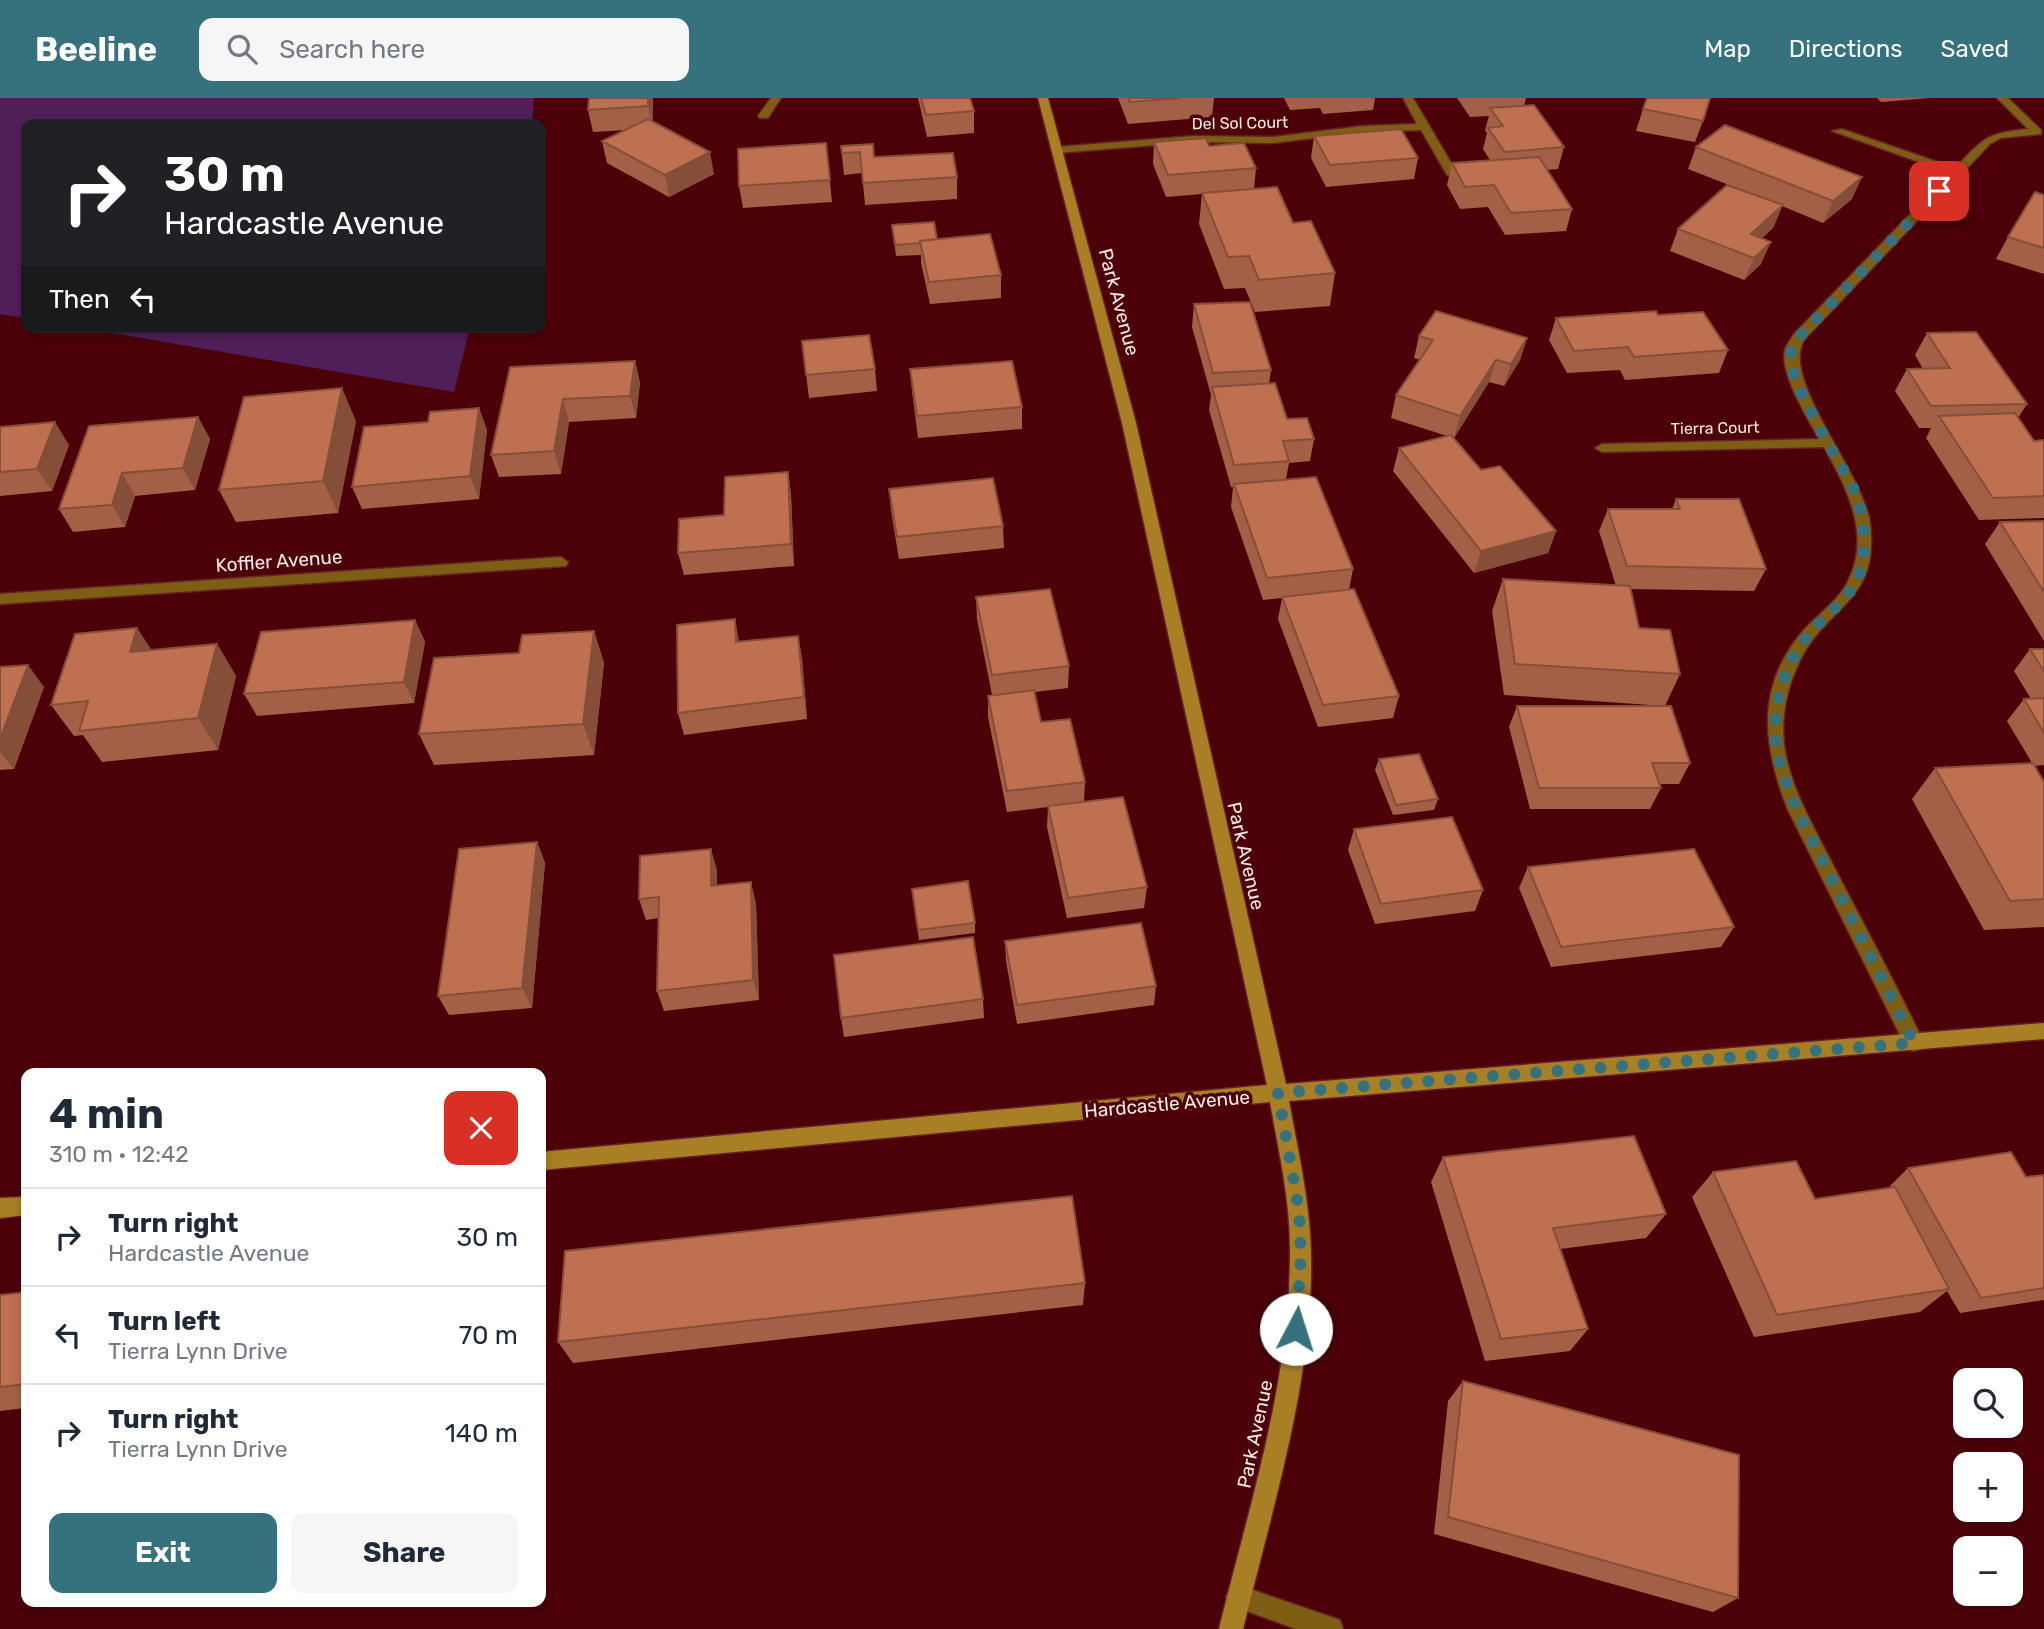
<!DOCTYPE html>
<meta charset="utf-8">
<style>
:root{--surface:#fff;--page:#f6f6f7;--text:#1f2937;--muted:#747a83;--line:#e0e1e3;--accent:#36727e}
body{margin:0;font-family:Rubik,sans-serif;background:var(--page);color:var(--text);height:100vh;display:flex;flex-direction:column;font-size:26px;white-space:nowrap}
*{box-sizing:border-box;margin:0}
p{font-size:23px;color:var(--muted)}
.icon{flex:none;width:38px;height:38px;fill:none;stroke:currentColor;stroke-width:2;stroke-linecap:round;stroke-linejoin:round}
.map{position:relative;flex:1;overflow:hidden}
.side{position:absolute;left:21px;top:970px;width:525px;height:539px;display:flex;flex-direction:column;background:var(--surface);border-radius:14px;box-shadow:0 4px 10px #0003}
.side>*{flex:none}
.guide{position:absolute;left:21px;top:21px;width:525px;height:214px;border-radius:14px;box-shadow:0 4px 10px #0003;background:#202124;color:#fff;overflow:hidden}
.fabs{position:absolute;left:1953px;top:1270px;display:grid;gap:14px}
.fabs a{display:grid;place-items:center;width:70px;height:70px;border-radius:14px;background:var(--surface);box-shadow:0 4px 10px #0003;font-size:35px}
.pin{position:absolute;display:grid;place-items:center;width:60px;height:60px;color:#fff;margin:-30px;border-radius:14px;box-shadow:0 4px 10px #0006}
.me{position:absolute;width:77px;margin:-38px;rotate:5deg;stroke-linejoin:round;filter:drop-shadow(0 0 5px #0008)}
.turn{display:flex;align-items:center;gap:24px;height:147px;padding:0 28px;font-size:32px}
.turn .icon{width:91px;height:91px;stroke-width:2.5}
.turn b{display:block;font-size:49px;line-height:60px}
.then{display:flex;align-items:center;height:66px;padding:0 28px;background:#0003;gap:14px;font-size:26px}
.round{display:grid;place-items:center;flex:none;width:74px;height:74px;border-radius:14px;background:var(--page)}
.summary{display:flex;align-items:center;justify-content:space-between;height:119px;padding:0 28px}
h1{font-size:42px;font-weight:700;line-height:52px}
.primary-button{display:flex;gap:14px;margin-top:auto;padding:14px 28px}
.primary-button a{flex:1;height:80px;border-radius:14px;background:var(--accent);color:#fff;font-size:28px;font-weight:700;line-height:80px;text-align:center}
.primary-button a+a{background:var(--page);color:var(--text)}
ul{padding:0;list-style:none}
li{display:flex;align-items:center;gap:21px;height:98px;padding:0 28px;border-top:2px solid var(--line)}
li div{flex:1}
li b{display:block;font-size:26px}
li em{font-style:normal}
header{display:flex;align-items:center;gap:42px;box-sizing:border-box;height:98px;padding:0 35px;background:var(--accent);color:#fff}
header strong{font-size:33px}
nav{display:flex;gap:38px;margin-inline-start:auto;font-size:24px}
.search{width:490px;height:63px;background:var(--page);display:flex;align-items:center;gap:18px;box-sizing:border-box;padding:0 24px;border-radius:14px;color:var(--muted);font-size:26px}
.map>svg:first-child{display:block}
</style>
<header>
<strong>Beeline</strong>
<div class="search"><svg class="icon" aria-label="search" viewBox="0 0 24 24"><circle cx="10" cy="10" r="6"/><path d="M15 15l6 6"/></svg>Search here</div>
<nav><a>Map</a><a>Directions</a><a>Saved</a></nav>
</header>
<div class="map">
<svg width="2044" height="1531" viewBox="0 0 2044 1531">
<rect width="100%" height="100%" fill="#4c0008"/>
<path fill="#501e58" d="M 0,0 L 534,0 L 532,26 L 26,26 L 26,220 L 0,216 Z
M 77,229 L 470,229 L 454,294 Z"/>
<g fill="none" stroke-linecap="round" stroke-linejoin="round">
<defs>
<path id="lane" d="M 1238,1487 L 1340,1522 L 1343,1531 L 1296,1531 L 1230,1507 L 1226,1499 L 1230,1491 Z"/>
<path id="street" d="M 771,0 L 781,0 L 768,20 L 760,20 L 758,18 Z
M 1403,0 L 1413,0 L 1457,75 L 1455,77 L 1447,77 L 1421,32 L 1363,34 L 1273,45 L 1193,44 L 1057,55 L 1051,52 L 1057,49 L 1193,38 L 1273,39 L 1363,28 L 1417,26 Z
M 1997,0 L 2008,0 L 2041,32 L 2041,36 L 2001,40 L 1990,46 L 1804,242 C 1780,281 1864,376 1870,425 C 1880,506 1826,506 1799,565 C 1786,592 1780,623 1785,653 C 1792,693 1814,729 1832,765 C 1863,825 1895,884 1924,945 L 1921,951 L 1914,953 L 1907,951 L 1787,710 C 1763,647 1755,589 1803,533 C 1818,516 1840,502 1849,481 C 1871,435 1846,389 1824,349 L 1602,354 L 1595,350 L 1602,346 L 1819,341 C 1808,320 1779,275 1785,252 C 1786,247 1791,242 1793,237 L 1950,75 L 1832,33 L 1842,31 L 1955,70 C 1984,40 1986,35 2028,31 Z
M 561,459 L 568,464 L 566,468 L 0,506 L 0,496 Z"/>
<path id="secondary" d="M 1038,0 L 1048,0 L 1136,325 L 1286,986 L 2044,925 L 2044,941 L 1289,1003 C 1298,1053 1310,1104 1311,1155 C 1314,1280 1272,1411 1243,1531 L 1219,1531 C 1249,1409 1290,1284 1290,1157 C 1291,1105 1279,1055 1270,1004 L 541,1072 L 541,1054 L 1267,987 L 1122,325 Z
M 26,1099 L 26,1117 L 0,1120 L 0,1100 Z"/>
</defs>
<use href="#lane" stroke="#652128" stroke-width="3"/>
<use href="#street" stroke="#652128" stroke-width="3"/>
<use href="#secondary" stroke="#652128" stroke-width="3"/>
<use href="#lane" fill="#7e5d14" fill-rule="evenodd"/>
<use href="#street" fill="#7e5d14" fill-rule="evenodd"/>
<use href="#secondary" fill="#a97f25" fill-rule="evenodd"/>
</g>
<path fill="#a36046" d="M 653,0 L 653,24 L 714,76 L 669,99 L 607,65 L 602,43 L 626,32 L 593,34 L 588,12 Z
M 918,0 L 970,0 L 974,13 L 974,35 L 927,39 Z
M 1118,0 L 1214,0 L 1212,19 L 1128,26 Z
M 1284,0 L 1375,0 L 1373,12 L 1323,16 L 1320,10 L 1290,12 Z
M 1457,0 L 1526,0 L 1524,8 L 1564,49 L 1558,71 L 1547,72 L 1572,111 L 1566,133 L 1505,137 L 1488,109 L 1460,111 L 1447,87 L 1452,65 L 1490,62 L 1483,51 L 1487,35 L 1485,32 L 1489,18 L 1470,19 Z
M 1877,0 L 1930,0 L 1881,4 Z
M 1643,11 L 1703,23 L 1695,44 L 1636,33 Z
M 1314,38 L 1418,60 L 1414,81 L 1326,89 L 1311,60 Z
M 1154,44 L 1209,48 L 1256,70 L 1254,91 L 1293,125 L 1335,175 L 1330,208 L 1255,214 L 1245,190 L 1224,191 L 1199,126 L 1202,96 L 1166,99 L 1153,66 Z
M 826,45 L 832,104 L 743,110 L 739,88 Z
M 841,48 L 874,59 L 957,79 L 957,101 L 865,107 L 862,75 L 844,77 Z
M 1696,49 L 1852,101 L 1823,125 L 1782,108 L 1773,130 L 1762,140 L 1761,166 L 1744,182 L 1670,153 L 1678,131 L 1747,94 L 1688,71 Z
M 2044,97 L 2044,176 L 1996,161 L 2008,139 Z
M 892,127 L 937,141 L 1001,177 L 1001,200 L 930,206 L 921,165 L 921,157 L 896,158 Z
M 1194,206 L 1271,272 L 1269,286 L 1287,321 L 1314,341 L 1310,363 L 1289,365 L 1286,381 L 1353,471 L 1349,492 L 1399,598 L 1393,620 L 1318,629 L 1278,521 L 1282,500 L 1263,502 L 1231,409 L 1233,389 L 1231,389 L 1209,312 L 1211,297 L 1192,229 Z
M 1658,217 L 1728,252 L 1719,275 L 1625,282 L 1620,272 L 1567,275 L 1549,242 L 1556,220 Z
M 1927,235 L 2027,306 L 2018,320 L 2034,343 L 2044,342 L 2044,420 L 1979,422 L 1926,340 L 1931,330 L 1919,330 L 1895,293 L 1907,271 L 1923,271 L 1915,257 Z
M 1419,238 L 1527,240 L 1520,262 L 1504,288 L 1489,284 L 1454,340 L 1481,372 L 1556,433 L 1548,455 L 1474,475 L 1393,373 L 1399,350 L 1447,338 L 1391,320 L 1396,297 L 1420,262 L 1414,260 Z
M 802,243 L 875,271 L 877,293 L 809,300 Z
M 635,263 L 640,285 L 636,320 L 569,324 L 561,376 L 499,379 L 491,357 L 510,269 Z
M 910,271 L 1022,309 L 1022,331 L 918,340 L 912,293 Z
M 479,310 L 487,332 L 479,401 L 362,411 L 352,389 L 428,324 Z
M 198,319 L 210,341 L 195,392 L 135,398 L 125,429 L 73,434 L 59,411 Z
M 356,323 L 338,415 L 236,424 L 219,392 Z
M 0,329 L 69,347 L 52,393 L 0,398 Z
M 788,374 L 791,397 L 794,468 L 684,477 L 678,455 L 724,417 Z
M 889,391 L 1003,428 L 1004,450 L 899,461 L 891,413 Z
M 1676,401 L 1766,471 L 1754,493 L 1630,491 L 1639,530 L 1680,576 L 1665,608 L 1504,597 L 1492,513 L 1503,481 L 1616,488 L 1599,433 L 1608,411 L 1672,411 Z
M 2044,423 L 2044,543 L 1985,446 L 2000,424 Z
M 976,499 L 1069,568 L 1068,590 L 1035,594 L 1041,624 L 1085,684 L 1084,703 L 1147,789 L 1144,810 L 1067,820 L 1047,729 L 1048,709 L 1007,714 L 988,619 L 988,598 L 992,597 L 977,521 Z
M 415,522 L 425,544 L 414,605 L 257,618 L 244,596 Z
M 137,530 L 151,552 L 217,546 L 236,578 L 218,652 L 102,664 L 83,637 L 74,638 L 51,607 Z
M 594,533 L 604,565 L 594,657 L 434,667 L 419,636 L 519,555 Z
M 798,538 L 802,560 L 807,621 L 684,637 L 678,615 L 739,543 Z
M 2030,551 L 2044,551 L 2044,667 L 2034,668 L 2044,684 L 2044,829 L 1984,832 L 1912,701 L 1935,670 L 2032,665 L 2007,623 L 2024,601 L 2031,601 L 2014,573 Z
M 0,569 L 44,589 L 14,671 L 0,672 Z
M 1517,608 L 1690,665 L 1679,686 L 1660,686 L 1661,690 L 1650,711 L 1530,711 L 1509,629 Z
M 1379,661 L 1438,701 L 1434,712 L 1393,717 L 1375,672 Z
M 1354,731 L 1483,792 L 1475,813 L 1375,826 L 1348,752 Z
M 537,744 L 545,765 L 532,910 L 449,917 L 438,898 Z
M 1528,769 L 1734,829 L 1721,849 L 1551,869 L 1519,790 Z
M 717,772 L 717,788 L 756,805 L 759,902 L 664,913 L 657,893 L 659,820 L 646,822 L 639,801 Z
M 913,801 L 975,825 L 975,835 L 919,842 Z
M 1005,843 L 1156,888 L 1154,907 L 1017,926 L 1006,863 Z
M 983,901 L 984,920 L 844,939 L 841,920 Z
M 1443,1059 L 1666,1116 L 1646,1140 L 1560,1151 L 1588,1231 L 1570,1253 L 1485,1263 L 1431,1084 Z
M 1908,1070 L 2026,1079 L 2044,1077 L 2044,1202 L 1960,1215 L 1947,1193 L 1920,1214 L 1754,1239 L 1692,1099 L 1713,1074 L 1815,1101 L 1891,1090 L 1890,1088 Z
M 1085,1185 L 1083,1207 L 573,1265 L 558,1244 Z
M 26,1194 L 26,1310 L 0,1313 L 0,1197 Z
M 1463,1283 L 1738,1500 L 1713,1514 L 1434,1436 L 1448,1303 Z"/>
<path fill="#854e39" d="M 648,0 L 653,0 L 653,30 L 648,8 Z
M 710,54 L 714,76 L 669,99 L 665,77 Z
M 1862,79 L 1852,101 L 1823,125 L 1833,103 Z
M 1783,107 L 1773,130 L 1745,156 L 1751,136 Z
M 1771,144 L 1761,166 L 1744,182 L 1754,160 Z
M 1527,240 L 1520,262 L 1504,288 L 1511,266 Z
M 1496,262 L 1489,284 L 1454,340 L 1460,318 Z
M 635,263 L 640,285 L 636,320 L 630,298 Z
M 342,290 L 356,323 L 338,415 L 323,383 Z
M 563,301 L 569,324 L 561,376 L 554,353 Z
M 479,310 L 487,332 L 479,401 L 470,378 Z
M 198,319 L 210,341 L 195,392 L 183,370 Z
M 55,324 L 69,347 L 52,393 L 37,371 Z
M 788,374 L 791,397 L 794,468 L 791,446 Z
M 122,375 L 135,398 L 125,429 L 112,407 Z
M 1556,433 L 1548,455 L 1474,475 L 1481,453 Z
M 735,521 L 739,543 L 736,544 Z
M 415,522 L 425,544 L 414,605 L 404,584 Z
M 137,530 L 158,562 L 130,554 Z
M 594,533 L 604,565 L 594,657 L 583,626 Z
M 798,538 L 802,560 L 807,621 L 804,599 Z
M 217,546 L 236,578 L 218,652 L 198,620 Z
M 28,567 L 44,589 L 14,671 L 0,654 L 0,641 Z
M 537,744 L 545,765 L 532,910 L 522,890 Z
M 711,751 L 717,772 L 717,809 L 711,788 Z
M 751,784 L 756,805 L 759,902 L 753,882 Z"/>
<path fill="#be7051" stroke="#854e39" stroke-width="2" d="M 589,0 L 648,0 L 648,8 L 588,12 Z
M 921,0 L 970,0 L 974,13 L 926,17 Z
M 1128,0 L 1181,0 L 1130,4 Z
M 1647,0 L 1710,0 L 1703,23 L 1643,11 Z
M 1534,7 L 1564,49 L 1505,54 L 1488,30 L 1503,28 L 1490,10 Z
M 648,21 L 710,54 L 665,77 L 602,43 Z
M 1725,27 L 1862,79 L 1833,103 L 1696,49 Z
M 1401,31 L 1418,60 L 1330,67 L 1314,38 Z
M 1206,40 L 1209,48 L 1244,45 L 1256,70 L 1168,77 L 1154,44 Z
M 826,45 L 830,82 L 739,88 L 738,51 Z
M 873,46 L 874,59 L 953,55 L 957,79 L 863,85 L 860,54 L 842,55 L 841,48 Z
M 1539,59 L 1572,111 L 1511,115 L 1494,87 L 1465,89 L 1452,65 Z
M 1727,87 L 1783,107 L 1751,136 L 1771,144 L 1754,160 L 1678,131 Z
M 1277,89 L 1293,125 L 1311,123 L 1335,175 L 1259,182 L 1249,158 L 1228,159 L 1202,95 Z
M 2035,94 L 2044,97 L 2044,150 L 2008,139 Z
M 934,124 L 937,141 L 920,143 L 920,145 L 895,147 L 892,127 Z
M 990,136 L 1001,177 L 929,184 L 920,143 Z
M 1250,204 L 1271,272 L 1213,275 L 1194,206 Z
M 1436,213 L 1527,240 L 1511,266 L 1496,262 L 1460,318 L 1396,297 L 1433,242 L 1419,238 Z
M 1656,213 L 1658,217 L 1703,214 L 1728,252 L 1634,259 L 1628,249 L 1574,253 L 1556,220 Z
M 1976,234 L 2027,306 L 1931,308 L 1907,271 L 1950,270 L 1927,235 Z
M 869,237 L 875,271 L 806,277 L 802,243 Z
M 635,263 L 630,298 L 563,301 L 554,353 L 491,357 L 510,269 Z
M 1012,263 L 1022,309 L 917,318 L 910,271 Z
M 1275,285 L 1287,321 L 1307,320 L 1314,341 L 1283,343 L 1289,363 L 1234,367 L 1212,289 Z
M 342,290 L 323,383 L 219,392 L 244,299 Z
M 479,310 L 470,378 L 352,389 L 364,329 L 428,324 L 430,314 Z
M 2015,315 L 2034,343 L 2044,342 L 2044,398 L 1993,400 L 1939,318 Z
M 198,319 L 183,370 L 122,375 L 112,407 L 59,411 L 89,328 Z
M 55,324 L 37,371 L 0,374 L 0,329 Z
M 1451,337 L 1481,372 L 1500,368 L 1556,433 L 1481,453 L 1399,350 Z
M 788,374 L 791,446 L 678,455 L 679,421 L 724,417 L 725,379 Z
M 1316,379 L 1353,471 L 1267,480 L 1234,386 Z
M 993,380 L 1003,428 L 897,439 L 889,391 Z
M 1676,401 L 1739,401 L 1766,471 L 1627,468 L 1608,411 L 1680,411 Z
M 2044,423 L 2044,494 L 2000,424 Z
M 1503,481 L 1630,488 L 1639,530 L 1670,532 L 1680,576 L 1515,566 Z
M 1050,491 L 1069,568 L 992,577 L 976,499 Z
M 1354,491 L 1399,598 L 1323,607 L 1282,499 Z
M 735,521 L 736,544 L 798,538 L 804,599 L 678,615 L 677,527 Z
M 415,522 L 404,584 L 244,596 L 261,534 Z
M 137,530 L 130,554 L 217,546 L 198,620 L 79,633 L 88,603 L 51,607 L 75,536 Z
M 594,533 L 583,626 L 419,636 L 434,560 L 519,555 L 522,537 Z
M 2030,551 L 2044,551 L 2044,573 Z
M 28,567 L 0,641 L 0,569 Z
M 1034,592 L 1041,624 L 1070,621 L 1085,684 L 1007,693 L 988,598 Z
M 2044,600 L 2044,635 L 2024,601 Z
M 1517,608 L 1671,608 L 1690,665 L 1652,665 L 1661,690 L 1539,690 Z
M 1419,656 L 1438,701 L 1396,707 L 1379,661 Z
M 2033,665 L 2044,684 L 2044,801 L 2010,803 L 1935,670 Z
M 1123,699 L 1147,789 L 1068,800 L 1048,708 Z
M 1452,719 L 1483,792 L 1381,806 L 1354,731 Z
M 537,744 L 522,890 L 438,898 L 459,751 Z
M 711,751 L 711,788 L 751,784 L 753,882 L 657,893 L 659,799 L 639,801 L 640,758 Z
M 1694,751 L 1734,829 L 1561,849 L 1528,769 Z
M 968,783 L 975,825 L 918,832 L 912,791 Z
M 1141,825 L 1156,888 L 1017,907 L 1005,843 Z
M 973,839 L 983,901 L 841,920 L 834,857 Z
M 1634,1038 L 1666,1116 L 1553,1130 L 1588,1231 L 1501,1241 L 1443,1059 Z
M 2011,1054 L 2026,1079 L 2044,1077 L 2044,1190 L 1981,1200 L 1908,1070 Z
M 1796,1063 L 1815,1101 L 1895,1089 L 1949,1191 L 1777,1217 L 1713,1074 Z
M 1072,1098 L 1085,1185 L 558,1244 L 565,1153 Z
M 26,1194 L 26,1286 L 0,1289 L 0,1197 Z
M 1463,1283 L 1739,1357 L 1738,1500 L 1448,1419 Z"/>
<g fill="none" stroke-linecap="round" stroke-linejoin="round">
<path stroke="#36727e" stroke-width="12" stroke-dasharray="0 21.6" d="M 1296,1231 L 1301,1158 L 1299,1112 L 1278,995 L 1914,945 L 1796,710 C 1788,689 1778,667 1776,645 C 1772,610 1784,567 1806,540 C 1833,506 1862,499 1864,449 C 1864,430 1862,410 1854,392 C 1841,364 1785,281 1791,254 C 1792,249 1796,244 1798,240 L 1939,93"/>
</g>
<g text-anchor="middle" dominant-baseline="central" stroke-width="7" stroke-linejoin="round" paint-order="stroke">
<g font-size="16" fill="#feeae9" stroke="#4c0008">
<text transform="translate(1240 25) rotate(-1)">Del Sol Court</text>
<text transform="translate(1715 330) rotate(-1)">Tierra Court</text>
</g>
<g font-size="19" fill="#feeae9" stroke="#4c0008">
<text transform="translate(1119 204) rotate(75)">Park Avenue</text>
<text transform="translate(279 463) rotate(-4)">Koffler Avenue</text>
<text transform="translate(1246 758) rotate(77)">Park Avenue</text>
<text transform="translate(1167 1006) rotate(-5)">Hardcastle Avenue</text>
<text transform="translate(1255 1336) rotate(-78)">Park Avenue</text>
</g>
</g>
</svg>
<div class="fabs">
<a><svg class="icon" aria-label="search" viewBox="0 0 24 24"><circle cx="10" cy="10" r="6"/><path d="M15 15l6 6"/></svg></a>
<a>+</a>
<a>−</a>
</div>
<div class="pin" style="left:1939px;top:93px;background:#d93025"><svg class="icon" aria-label="arrive" viewBox="0 0 24 24"><path d="M6 21V4h12l-3 4 3 4H6"/></svg></div>
<svg class="me" style="left:1296px;top:1231px" viewBox="-20 -20 40 40"><circle r="19" fill="#fff"/><path d="M0-13L10 11 0 6-10 11z" fill="#36727e"/></svg>
<div class="guide">
<div class="turn"><svg class="icon" aria-label="right" viewBox="0 0 24 24"><path d="M7 20v-9h11M14 6l5 5-5 5"/></svg><div><b>30 m</b>Hardcastle Avenue</div></div>
<div class="then">Then<svg class="icon" aria-label="left" viewBox="0 0 24 24"><path d="M17 20v-9H6M10 6l-5 5 5 5"/></svg></div>
</div>
<section class="side">
<div class="summary"><div><h1>4 min</h1><p>310 m · 12:42</p></div><a class="round" style="background:#d93025;color:#fff"><svg class="icon" aria-label="close" viewBox="0 0 24 24"><path d="M6 6l12 12M18 6L6 18"/></svg></a></div>
<ul>
<li><svg class="icon" aria-label="right" viewBox="0 0 24 24"><path d="M7 20v-9h11M14 6l5 5-5 5"/></svg><div><b>Turn right</b><p>Hardcastle Avenue</p></div><em>30 m</em></li>
<li><svg class="icon" aria-label="left" viewBox="0 0 24 24"><path d="M17 20v-9H6M10 6l-5 5 5 5"/></svg><div><b>Turn left</b><p>Tierra Lynn Drive</p></div><em>70 m</em></li>
<li><svg class="icon" aria-label="right" viewBox="0 0 24 24"><path d="M7 20v-9h11M14 6l5 5-5 5"/></svg><div><b>Turn right</b><p>Tierra Lynn Drive</p></div><em>140 m</em></li>
</ul>
<div class="primary-button"><a>Exit</a><a>Share</a></div>
</section>
</div>
